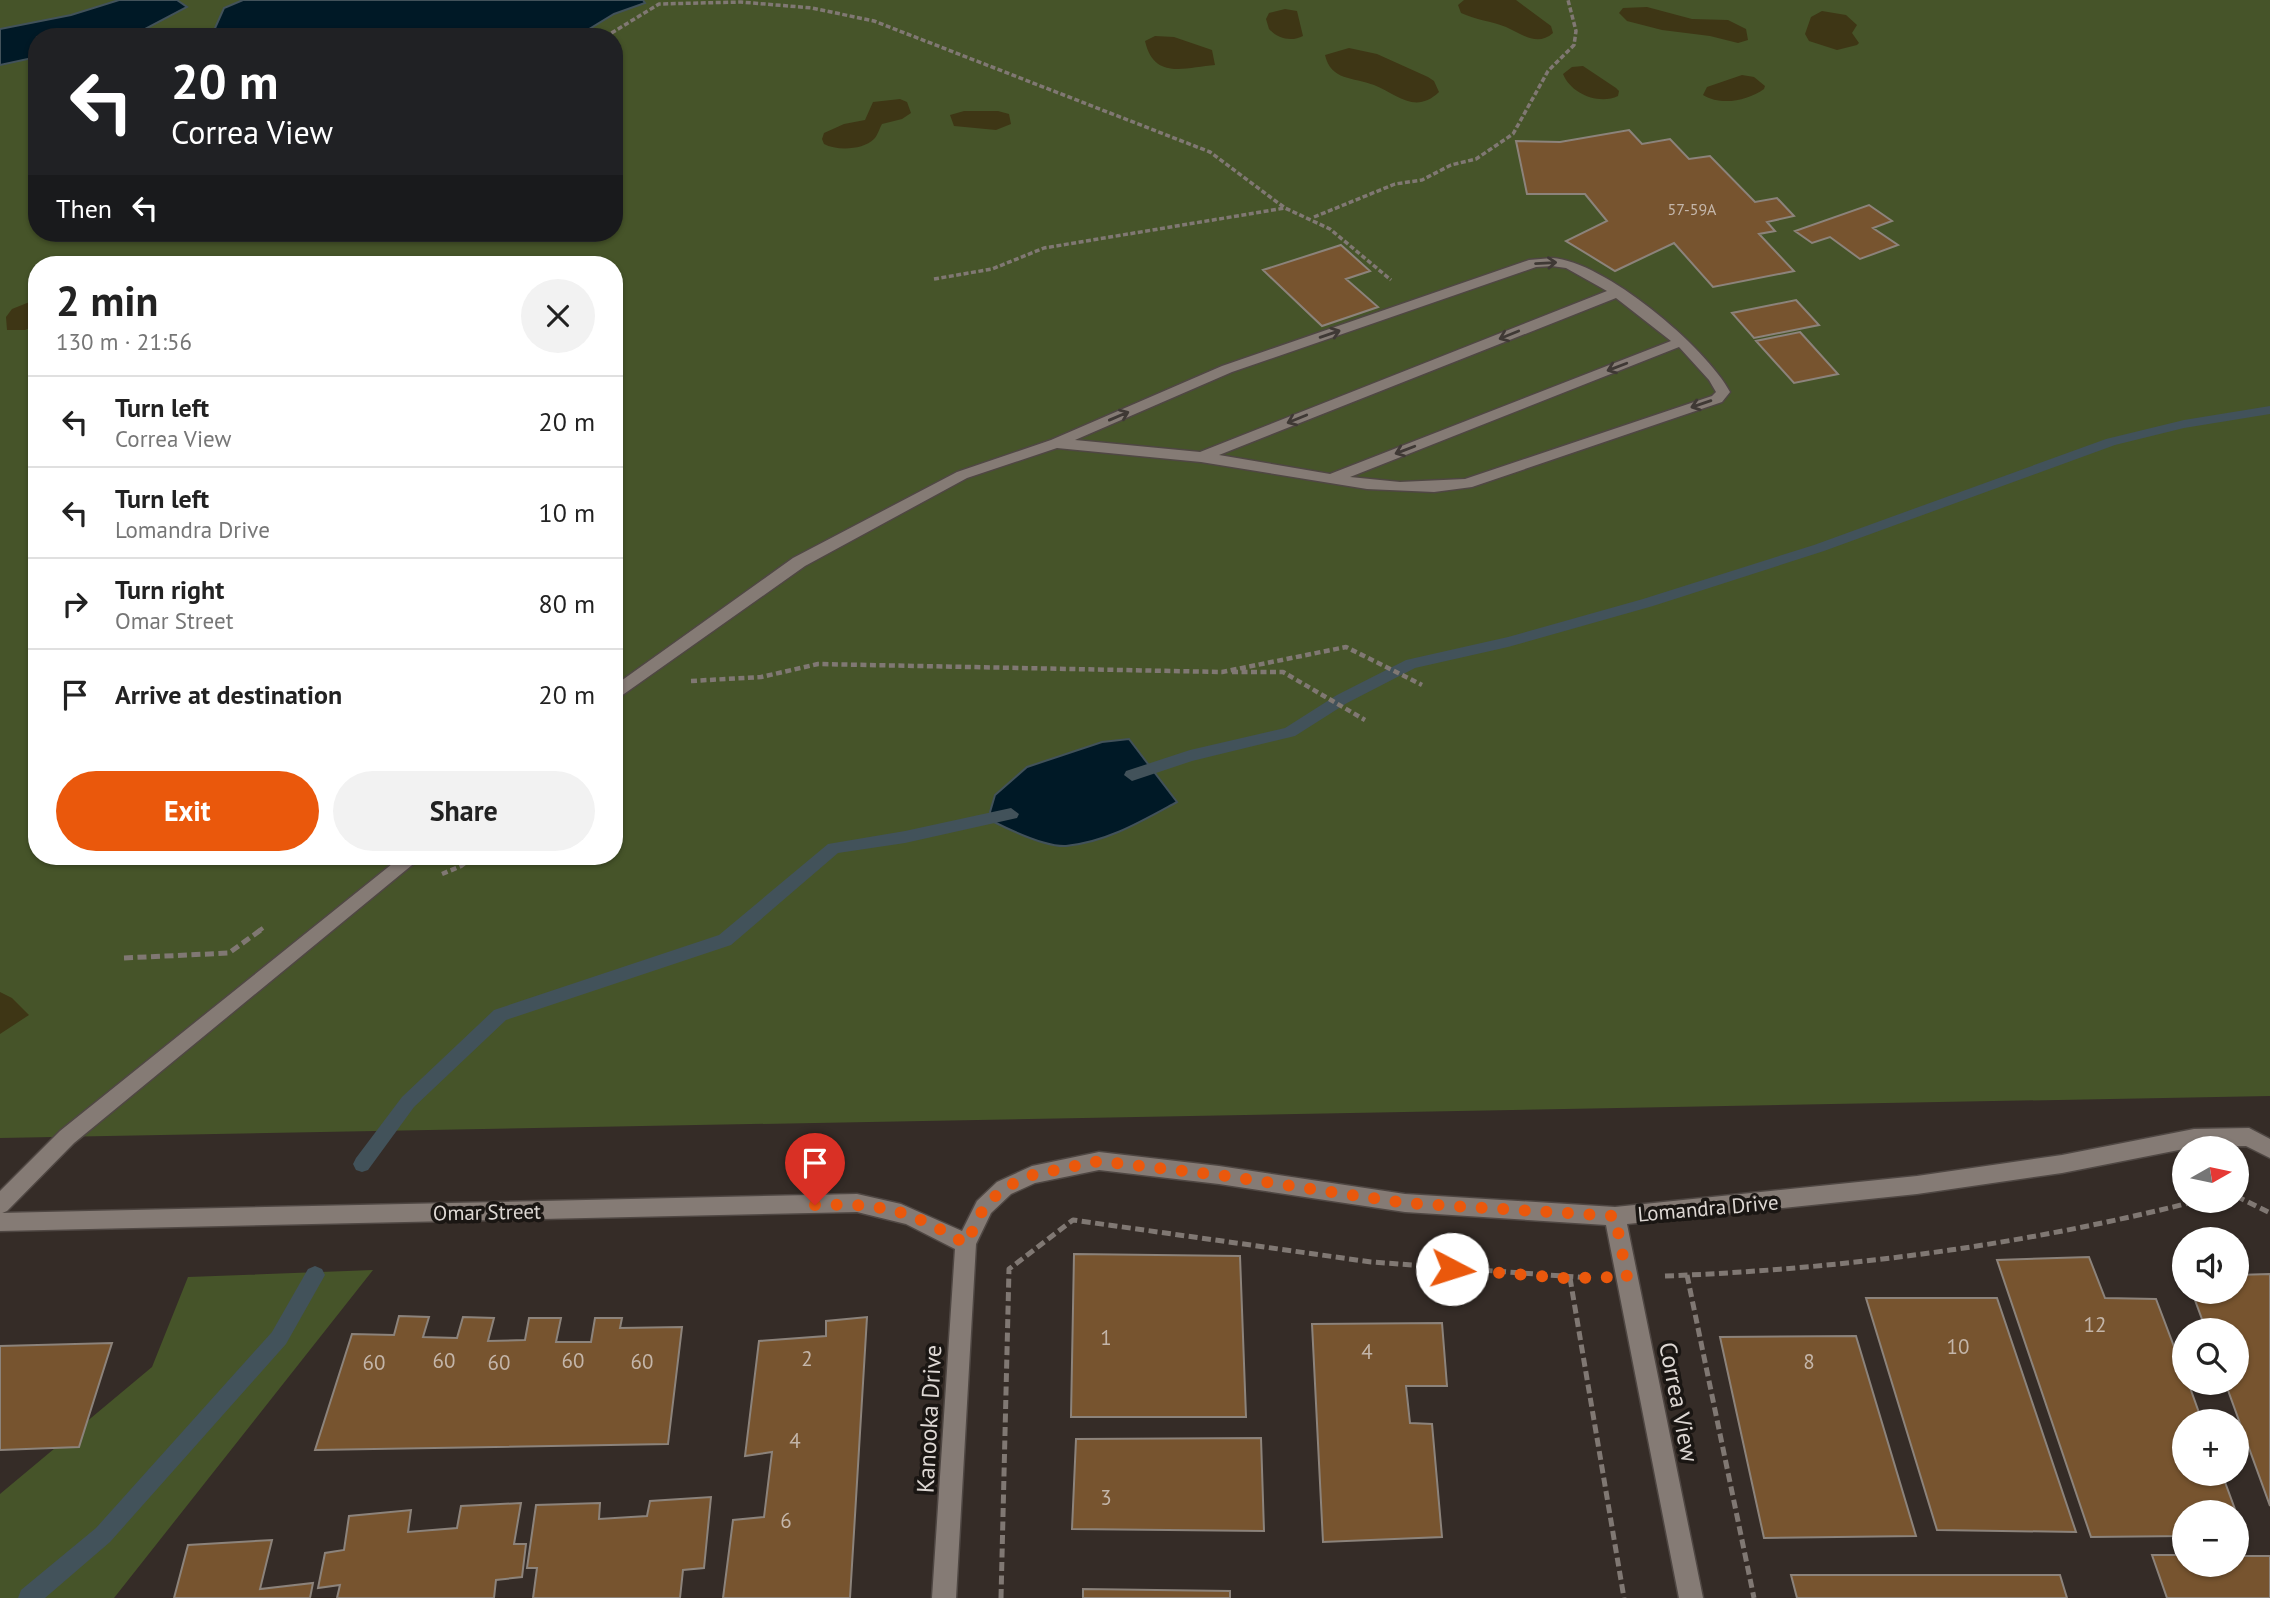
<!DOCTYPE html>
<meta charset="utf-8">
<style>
:root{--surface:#fff;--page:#f2f2f2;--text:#222;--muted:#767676;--line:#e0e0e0;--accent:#ea580c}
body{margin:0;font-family:"PT Sans",sans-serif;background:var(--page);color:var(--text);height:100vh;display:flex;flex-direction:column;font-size:26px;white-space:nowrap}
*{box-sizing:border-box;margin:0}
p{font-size:23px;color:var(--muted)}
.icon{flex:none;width:38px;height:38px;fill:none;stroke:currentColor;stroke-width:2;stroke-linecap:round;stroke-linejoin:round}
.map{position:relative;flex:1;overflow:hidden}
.side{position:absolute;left:28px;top:256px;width:595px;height:609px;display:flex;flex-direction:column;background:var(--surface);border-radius:28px;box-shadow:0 2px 5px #0004}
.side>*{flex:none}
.top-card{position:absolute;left:28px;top:28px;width:595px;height:214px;border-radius:28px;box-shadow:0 2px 5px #0004;background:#202124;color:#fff;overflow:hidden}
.needle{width:46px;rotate:81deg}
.fabs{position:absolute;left:2172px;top:1136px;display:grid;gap:14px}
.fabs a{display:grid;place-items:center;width:77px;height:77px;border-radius:50%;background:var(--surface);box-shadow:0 2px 5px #0004;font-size:35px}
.pin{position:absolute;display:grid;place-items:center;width:60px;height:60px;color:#fff;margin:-72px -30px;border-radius:50% 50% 50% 0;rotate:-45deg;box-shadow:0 0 7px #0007}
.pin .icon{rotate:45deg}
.me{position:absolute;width:77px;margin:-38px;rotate:95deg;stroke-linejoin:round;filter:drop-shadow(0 0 5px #0008)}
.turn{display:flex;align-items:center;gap:24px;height:147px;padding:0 28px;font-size:32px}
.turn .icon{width:91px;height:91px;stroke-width:2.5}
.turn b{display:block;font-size:49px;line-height:60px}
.then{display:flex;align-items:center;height:66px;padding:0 28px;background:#0003;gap:14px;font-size:26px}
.round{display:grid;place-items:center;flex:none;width:74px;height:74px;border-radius:37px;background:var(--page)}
.overview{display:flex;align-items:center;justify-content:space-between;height:119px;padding:0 28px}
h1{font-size:42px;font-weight:700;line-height:52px}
.primary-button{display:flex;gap:14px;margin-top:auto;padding:14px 28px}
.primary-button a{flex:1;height:80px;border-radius:42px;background:var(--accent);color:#fff;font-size:28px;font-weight:700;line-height:80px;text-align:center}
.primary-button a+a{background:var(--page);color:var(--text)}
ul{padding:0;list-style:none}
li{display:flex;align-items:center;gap:21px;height:91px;padding:0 28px;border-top:2px solid var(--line)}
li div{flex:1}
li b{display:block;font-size:26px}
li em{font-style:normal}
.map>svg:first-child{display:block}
</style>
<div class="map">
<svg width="2270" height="1598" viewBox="0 0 2270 1598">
<rect width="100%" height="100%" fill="#352c27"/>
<path fill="#465429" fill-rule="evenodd" d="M 0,0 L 2270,0 L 2270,1096 L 0,1138 ZM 37,37 L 614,37 L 614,233 L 37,233 ZM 37,264 L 614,264 L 614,856 L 37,856 Z
M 373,1270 L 114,1598 L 0,1598 L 0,1494 L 152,1367 L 188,1277 Z"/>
<path fill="#3e3615" d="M 1464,0 L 1516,0 L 1551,26 L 1553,33 C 1537,47 1522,34 1506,27 C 1491,21 1476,20 1461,13 L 1458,5 Z
M 1647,7 L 1692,19 L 1728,20 L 1746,29 L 1748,40 L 1738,43 L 1710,36 L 1662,30 L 1627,21 L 1619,13 L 1623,8 Z
M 1285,9 L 1297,11 L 1303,36 C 1292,42 1278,39 1269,29 L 1266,19 L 1269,13 Z
M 1822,11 L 1846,15 L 1857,25 L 1852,33 L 1859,43 L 1857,45 L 1837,50 L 1809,41 L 1805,34 L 1811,17 Z
M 1155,36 L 1174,37 L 1212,50 L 1215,65 C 1186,67 1154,81 1145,41 Z
M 1349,48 L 1377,54 L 1428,77 L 1434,81 L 1439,92 C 1415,115 1397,94 1374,85 C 1353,77 1331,81 1325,55 Z
M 1583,66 L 1616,88 L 1619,91 L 1618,96 C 1599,105 1571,94 1563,74 L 1572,67 Z
M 1742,75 L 1754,77 L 1765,86 L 1764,89 C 1747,101 1721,106 1703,95 L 1707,87 Z
M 900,99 L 907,102 L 911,113 L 902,119 L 882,124 C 879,129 878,135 874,139 C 863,150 837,151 824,144 L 822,139 L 824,133 L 844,124 L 865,120 L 873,102 Z
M 964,111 L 998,111 L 1009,114 L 1011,124 L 996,130 L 954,126 L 950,115 Z
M 37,299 L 37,325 L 25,330 L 7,330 L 6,317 L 12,309 Z
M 0,992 L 12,998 L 29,1015 L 0,1034 Z"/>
<path fill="#001926" stroke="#42525a" stroke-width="2" d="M 119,0 L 177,0 L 187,7 L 130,37 L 37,37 L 37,57 L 0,65 L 0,29 L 71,15 Z
M 243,0 L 643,0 L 645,3 L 614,14 L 576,37 L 495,37 L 486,34 L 451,37 L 211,37 L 224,8 Z
M 1129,739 L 1177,802 C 1142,821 1107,842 1066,846 C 1047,847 1012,831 994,822 L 990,812 L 995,795 L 1027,767 L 1102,742 Z"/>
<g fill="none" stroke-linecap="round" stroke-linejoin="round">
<path fill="#42525a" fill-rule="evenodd" d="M 2270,406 L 2270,414 L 2184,428 L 2115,445 L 1824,551 L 1653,606 L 1508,647 L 1415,668 L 1347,703 L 1295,736 L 1192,761 L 1132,781 L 1124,775 L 1126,771 L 1190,750 L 1285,728 L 1337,695 L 1406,660 L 1508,637 L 1643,599 L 1814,545 L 2106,439 L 2184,420 Z
M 1011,808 L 1019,814 L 1017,818 L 905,843 L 838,853 L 731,945 L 506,1020 L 414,1107 L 368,1170 L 362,1172 L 356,1170 L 353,1164 L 356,1158 L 402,1097 L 494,1010 L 719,935 L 828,844 L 905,831 Z
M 315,1266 L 322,1269 L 325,1275 L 286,1344 L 110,1542 L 45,1598 L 18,1598 L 21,1590 L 96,1528 L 272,1332 L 308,1269 Z"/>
</g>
<path fill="#77542f" stroke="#8c837b" stroke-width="2" d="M 1629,130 L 1642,144 L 1670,139 L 1689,159 L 1710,156 L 1755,202 L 1777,198 L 1794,216 L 1767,222 L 1775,231 L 1759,234 L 1794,271 L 1713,287 L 1674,243 L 1615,271 L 1566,241 L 1607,221 L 1585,194 L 1527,194 L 1516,141 L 1560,142 Z
M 1869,205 L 1892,221 L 1873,228 L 1898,245 L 1860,259 L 1830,237 L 1812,243 L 1795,231 Z
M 1341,245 L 1370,271 L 1346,279 L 1378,307 L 1322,326 L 1263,270 Z
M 1796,300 L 1819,325 L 1754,338 L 1732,313 Z
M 1800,332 L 1838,374 L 1794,383 L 1756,341 Z
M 1074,1254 L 1240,1256 L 1246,1417 L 1071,1417 Z
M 2089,1257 L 2105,1298 L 2156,1299 L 2184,1373 L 2184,1382 L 2188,1382 L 2202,1421 L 2184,1421 L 2184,1474 L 2222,1474 L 2236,1512 L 2184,1512 L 2184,1536 L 2091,1537 L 1997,1260 Z
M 2270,1274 L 2270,1506 L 2225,1382 L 2236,1382 L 2236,1330 L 2206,1330 L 2192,1292 L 2236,1292 L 2236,1275 Z
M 1866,1298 L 1997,1298 L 2076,1532 L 1937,1530 Z
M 399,1316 L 429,1317 L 423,1337 L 457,1338 L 463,1317 L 494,1318 L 488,1341 L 525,1340 L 529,1318 L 561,1318 L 556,1342 L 591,1342 L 595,1318 L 622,1318 L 620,1328 L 682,1327 L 668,1444 L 315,1450 L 352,1334 L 394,1335 Z
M 867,1317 L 850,1598 L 723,1598 L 733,1520 L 764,1517 L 772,1452 L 745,1456 L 759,1341 L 826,1336 L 826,1321 Z
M 1442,1323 L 1447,1386 L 1406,1386 L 1410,1423 L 1432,1424 L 1442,1537 L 1323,1542 L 1312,1324 Z
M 1856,1336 L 1916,1536 L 1764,1538 L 1720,1337 Z
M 112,1343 L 79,1447 L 0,1450 L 0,1346 Z
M 1261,1438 L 1264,1531 L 1072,1529 L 1076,1439 Z
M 711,1497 L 704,1568 L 683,1570 L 680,1598 L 533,1598 L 537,1568 L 527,1568 L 536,1505 L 600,1503 L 599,1519 L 647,1516 L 650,1501 Z
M 521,1503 L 514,1544 L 526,1544 L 522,1577 L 496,1580 L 494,1598 L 337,1598 L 340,1585 L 318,1588 L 325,1553 L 344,1550 L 349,1516 L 411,1510 L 408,1532 L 457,1528 L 461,1506 Z
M 272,1540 L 260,1589 L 313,1583 L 310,1598 L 174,1598 L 188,1545 Z
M 2152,1555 L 2184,1555 L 2184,1564 L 2236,1564 L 2236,1556 L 2270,1556 L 2270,1598 L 2167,1598 Z
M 1791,1575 L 2060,1575 L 2067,1598 L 1797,1598 Z
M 1083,1589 L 1230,1591 L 1230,1598 L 1083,1598 Z"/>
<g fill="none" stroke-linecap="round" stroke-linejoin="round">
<defs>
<path id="lane" d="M 1552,258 C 1604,261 1706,347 1730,392 L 1722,402 L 1472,487 L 1434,492 L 1367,489 L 1201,462 L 1057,448 L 967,478 L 805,566 L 614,701 L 614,686 L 793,558 L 957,472 L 1051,440 L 1222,366 L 1529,260 ZM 1552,266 L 1566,268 L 1607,291 L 1200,452 L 1075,440 L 1232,372 L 1536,267 ZM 1616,298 L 1671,341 L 1330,474 L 1219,455 ZM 1679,347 L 1709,380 L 1716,392 L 1712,396 L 1465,479 L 1400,482 L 1350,477 Z
M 402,856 L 423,856 L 74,1143 L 7,1211 L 0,1214 L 0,1191 L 60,1131 Z"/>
<path id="street" d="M 2249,1128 L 2270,1139 L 2270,1158 L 2246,1146 L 2194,1147 L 2062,1173 L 1917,1194 L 1627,1224 L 1703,1598 L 1679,1598 L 1606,1225 L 1405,1212 L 1219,1184 L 1099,1170 L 1035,1183 L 1011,1194 L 991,1213 L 976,1244 L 956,1598 L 932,1598 L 955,1249 L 906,1224 L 857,1212 L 0,1231 L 0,1213 L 857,1194 L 901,1204 L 962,1231 L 977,1201 L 997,1182 L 1032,1166 L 1099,1152 L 1219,1166 L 1405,1194 L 1615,1207 L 1917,1176 L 2062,1155 L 2194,1129 Z"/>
</defs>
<use href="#lane" stroke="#4f4743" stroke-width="3"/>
<use href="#street" stroke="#4f4743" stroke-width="3"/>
<path stroke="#807873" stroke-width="3.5" stroke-dasharray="5 2.5" stroke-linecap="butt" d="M 605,37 L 659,4 L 741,2 L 812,8 L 874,21 L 1210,152 L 1285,208
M 1314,217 L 1395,184 L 1422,180 L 1451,165 L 1476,159 L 1513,134 L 1548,71 L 1574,45 L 1576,31 L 1568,0
M 934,279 L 992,269 L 1044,248 L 1285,208 L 1330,229 L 1391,280"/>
<path stroke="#807873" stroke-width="4.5" stroke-dasharray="6 3.5" stroke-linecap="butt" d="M 1232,672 L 1283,672 L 1365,720
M 691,681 L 761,677 L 818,664 L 1222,672 L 1346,647 L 1422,685
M 442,874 L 461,866 L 474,856
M 260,930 L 263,928"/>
<path stroke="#807873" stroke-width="5" stroke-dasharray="9 4.5" stroke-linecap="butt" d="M 124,958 L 229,953 L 262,929
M 2236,1196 L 2270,1213
M 1687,1275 L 1754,1598
M 1665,1276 C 1847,1269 2024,1245 2201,1200
M 1570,1278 L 1624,1598
M 1001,1598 L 1009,1269 L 1073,1220 L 1371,1262 L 1590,1278"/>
<use href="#lane" fill="#857b75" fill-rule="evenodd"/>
<use href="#street" fill="#857b75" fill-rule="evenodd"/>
</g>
<defs><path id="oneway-shaft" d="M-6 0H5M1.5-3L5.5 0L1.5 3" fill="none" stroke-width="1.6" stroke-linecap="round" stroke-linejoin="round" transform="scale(1.75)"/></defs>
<g stroke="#3f3935">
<use href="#oneway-shaft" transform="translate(1546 263) rotate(-3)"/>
<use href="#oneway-shaft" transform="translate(1330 334) rotate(-19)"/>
<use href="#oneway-shaft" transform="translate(1509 335) rotate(158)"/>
<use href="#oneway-shaft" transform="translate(1617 367) rotate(159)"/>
<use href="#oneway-shaft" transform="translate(1701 404) rotate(161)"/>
<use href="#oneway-shaft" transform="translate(1119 416) rotate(-23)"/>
<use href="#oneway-shaft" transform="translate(1297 419) rotate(158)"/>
<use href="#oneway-shaft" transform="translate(1405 450) rotate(159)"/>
</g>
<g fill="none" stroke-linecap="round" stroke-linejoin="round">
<path stroke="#ea580c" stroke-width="12" stroke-dasharray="0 21.6" d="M 815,1205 C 883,1203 907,1209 966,1244 L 984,1207 L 1004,1188 L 1032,1175 L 1099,1161 L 1219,1175 L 1405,1203 L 1615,1216 L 1627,1277 L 1562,1278 L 1452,1269"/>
</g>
<g text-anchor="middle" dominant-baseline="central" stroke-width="7" stroke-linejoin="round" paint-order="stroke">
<g font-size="16" fill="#c4b6aa">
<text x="1692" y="209">57-59A</text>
</g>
<g font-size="21" fill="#ddd7d3" stroke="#1a1613">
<text transform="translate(1708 1208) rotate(-5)">Lomandra Drive</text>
<text transform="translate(487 1212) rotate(-1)">Omar Street</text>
</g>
<g font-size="21" fill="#c4b6aa">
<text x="2095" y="1324">12</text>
<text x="1106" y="1337">1</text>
<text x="1958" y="1346">10</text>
<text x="1367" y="1351">4</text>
<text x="807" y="1358">2</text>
<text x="444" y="1360">60</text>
<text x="573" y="1360">60</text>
<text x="642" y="1361">60</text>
<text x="1809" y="1361">8</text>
<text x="374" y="1362">60</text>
<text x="499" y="1362">60</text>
<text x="795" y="1440">4</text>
<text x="1106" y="1497">3</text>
<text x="786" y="1520">6</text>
</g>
<g font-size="24" fill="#ddd7d3" stroke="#1a1613">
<text transform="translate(1679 1402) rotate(79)">Correa View</text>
<text transform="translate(929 1419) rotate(-87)">Kanooka Drive</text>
</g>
</g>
</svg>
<div class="fabs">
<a><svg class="needle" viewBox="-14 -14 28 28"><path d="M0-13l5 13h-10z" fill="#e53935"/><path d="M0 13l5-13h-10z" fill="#767676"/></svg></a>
<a><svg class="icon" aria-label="sound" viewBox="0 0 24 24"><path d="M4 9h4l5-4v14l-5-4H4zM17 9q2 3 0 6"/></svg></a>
<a><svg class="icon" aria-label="search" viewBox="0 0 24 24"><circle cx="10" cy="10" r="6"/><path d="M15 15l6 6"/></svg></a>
<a>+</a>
<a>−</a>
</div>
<div class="pin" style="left:815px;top:1205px;background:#d93025"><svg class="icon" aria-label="arrive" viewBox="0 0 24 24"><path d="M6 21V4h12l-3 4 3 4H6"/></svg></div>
<svg class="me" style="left:1452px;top:1269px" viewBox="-20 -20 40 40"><circle r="19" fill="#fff"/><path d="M0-13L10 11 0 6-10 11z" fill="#ea580c"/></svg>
<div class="top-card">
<div class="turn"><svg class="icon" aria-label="left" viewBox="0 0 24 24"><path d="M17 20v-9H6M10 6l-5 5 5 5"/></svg><div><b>20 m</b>Correa View</div></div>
<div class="then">Then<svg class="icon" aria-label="left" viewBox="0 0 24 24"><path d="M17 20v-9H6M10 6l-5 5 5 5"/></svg></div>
</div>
<section class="side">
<div class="overview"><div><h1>2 min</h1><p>130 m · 21:56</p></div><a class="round"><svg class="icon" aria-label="close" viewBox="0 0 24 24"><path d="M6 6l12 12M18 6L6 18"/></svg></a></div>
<ul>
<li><svg class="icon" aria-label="left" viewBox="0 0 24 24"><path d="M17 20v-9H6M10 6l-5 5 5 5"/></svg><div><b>Turn left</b><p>Correa View</p></div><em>20 m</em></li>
<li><svg class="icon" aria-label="left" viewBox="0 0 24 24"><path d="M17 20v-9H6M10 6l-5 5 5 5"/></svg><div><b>Turn left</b><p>Lomandra Drive</p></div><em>10 m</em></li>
<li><svg class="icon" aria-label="right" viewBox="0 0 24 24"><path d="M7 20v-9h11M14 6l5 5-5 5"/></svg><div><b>Turn right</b><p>Omar Street</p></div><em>80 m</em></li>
<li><svg class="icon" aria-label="arrive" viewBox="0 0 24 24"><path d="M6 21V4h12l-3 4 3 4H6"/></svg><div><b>Arrive at destination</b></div><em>20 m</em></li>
</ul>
<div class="primary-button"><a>Exit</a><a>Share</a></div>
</section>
</div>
